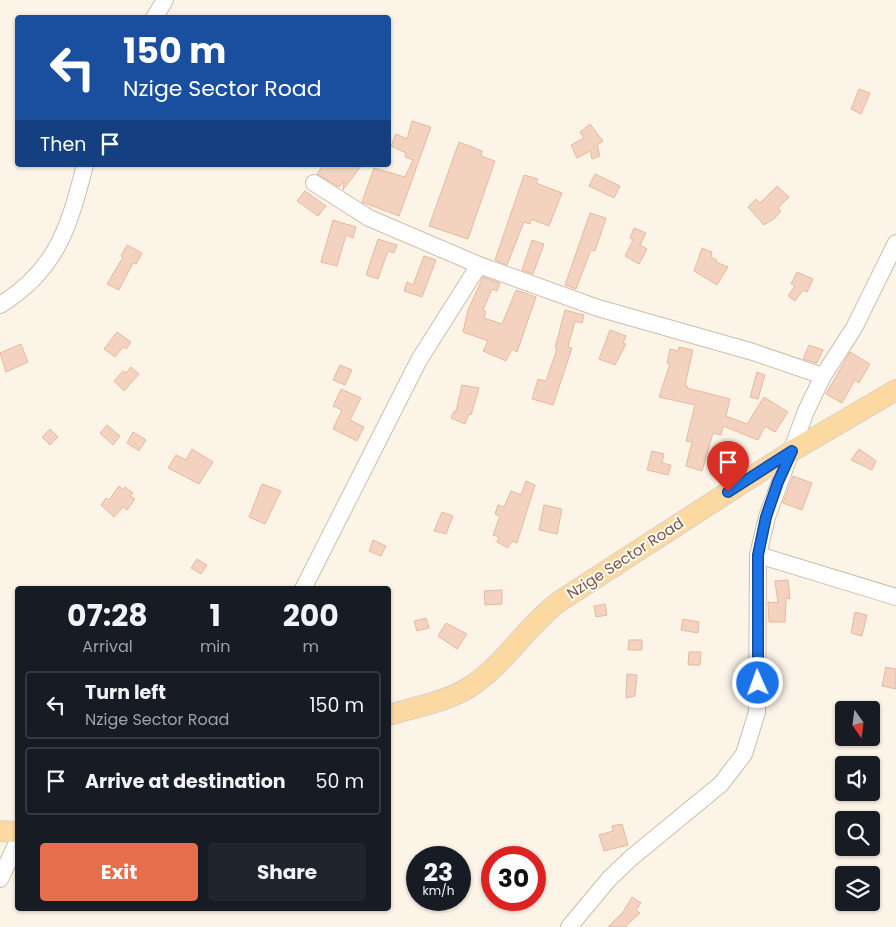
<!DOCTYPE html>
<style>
:root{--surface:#171b24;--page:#20242c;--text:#f1f3f6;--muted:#9ea1a6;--line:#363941;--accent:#e76e4c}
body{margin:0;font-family:Poppins,sans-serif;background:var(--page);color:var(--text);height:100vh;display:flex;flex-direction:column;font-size:19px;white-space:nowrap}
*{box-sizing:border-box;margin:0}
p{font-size:16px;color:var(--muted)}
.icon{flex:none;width:28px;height:28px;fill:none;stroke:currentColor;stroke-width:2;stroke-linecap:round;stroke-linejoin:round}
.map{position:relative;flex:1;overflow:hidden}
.details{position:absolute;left:15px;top:586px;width:376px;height:325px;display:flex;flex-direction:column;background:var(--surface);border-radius:5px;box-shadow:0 1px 4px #0004}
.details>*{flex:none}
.banner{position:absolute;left:15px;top:15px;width:376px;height:152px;border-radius:5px;box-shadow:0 1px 4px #0004;background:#1a4fa0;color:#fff;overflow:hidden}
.needle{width:32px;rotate:166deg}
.fabs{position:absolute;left:835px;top:701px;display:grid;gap:10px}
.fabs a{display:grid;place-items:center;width:45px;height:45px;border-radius:5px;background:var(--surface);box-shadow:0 1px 4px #0004;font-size:25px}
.speed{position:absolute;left:406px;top:846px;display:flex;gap:10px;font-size:25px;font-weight:700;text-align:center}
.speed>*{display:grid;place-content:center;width:65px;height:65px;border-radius:50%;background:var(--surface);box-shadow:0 1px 4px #0004;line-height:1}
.speed small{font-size:12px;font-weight:400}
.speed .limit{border:8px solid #d22;background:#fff;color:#111}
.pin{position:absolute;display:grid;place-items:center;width:42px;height:42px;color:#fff;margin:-51px -21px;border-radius:50% 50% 50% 0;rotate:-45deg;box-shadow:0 0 5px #0007}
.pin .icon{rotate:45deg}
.me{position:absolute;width:55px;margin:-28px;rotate:358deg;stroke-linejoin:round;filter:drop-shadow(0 0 4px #0008)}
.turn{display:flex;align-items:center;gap:18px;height:105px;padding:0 25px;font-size:22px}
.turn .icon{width:65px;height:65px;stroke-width:2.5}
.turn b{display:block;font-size:35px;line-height:42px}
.then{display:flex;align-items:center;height:48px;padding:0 25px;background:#0003;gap:10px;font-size:19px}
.eta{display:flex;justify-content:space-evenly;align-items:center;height:85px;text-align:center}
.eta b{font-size:30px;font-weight:700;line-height:35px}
.cta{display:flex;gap:10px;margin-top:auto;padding:10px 25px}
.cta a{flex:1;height:58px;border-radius:5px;background:var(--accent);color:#fff;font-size:20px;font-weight:700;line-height:58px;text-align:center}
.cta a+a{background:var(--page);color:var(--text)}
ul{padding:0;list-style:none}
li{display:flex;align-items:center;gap:15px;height:68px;margin:0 10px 8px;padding:0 15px;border:2px solid var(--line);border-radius:5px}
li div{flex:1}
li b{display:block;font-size:19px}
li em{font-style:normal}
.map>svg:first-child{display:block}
</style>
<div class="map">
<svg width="896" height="927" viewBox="0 0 896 927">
<rect width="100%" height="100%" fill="#fdf4e8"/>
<path fill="#f3d3bf" stroke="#e5ba9f" d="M 859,89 L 870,93 L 861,114 L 851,109 Z
M 412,121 L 431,127 L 399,216 L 362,202 L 374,168 L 405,177 L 413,160 L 405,157 L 406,153 L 391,146 L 396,134 L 407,139 Z
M 590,124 L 603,141 L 597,145 L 600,156 L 592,159 L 590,151 L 577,158 L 571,145 L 584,138 L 580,132 Z
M 459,142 L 482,151 L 481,156 L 495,161 L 468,239 L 429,226 Z
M 323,165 L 362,165 L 343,190 L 344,181 L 339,187 L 317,174 Z
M 595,174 L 620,186 L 614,198 L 589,186 Z
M 524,175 L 538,179 L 536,183 L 562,193 L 549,226 L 531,219 L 530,224 L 524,222 L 507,265 L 495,260 Z
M 777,186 L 789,197 L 778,208 L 781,211 L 775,218 L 764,225 L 748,207 L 756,199 L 760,203 Z
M 305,191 L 326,206 L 318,216 L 297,201 Z
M 590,213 L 606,218 L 595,251 L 591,250 L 576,289 L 565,285 Z
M 333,220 L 356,227 L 353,238 L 346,235 L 337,266 L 321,262 Z
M 634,228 L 646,233 L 640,245 L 647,249 L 639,264 L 625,256 L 633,240 L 630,238 Z
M 378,239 L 397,245 L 394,253 L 388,251 L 378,279 L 366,275 Z
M 532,240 L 544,244 L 533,274 L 522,270 Z
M 127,245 L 142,253 L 136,264 L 133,263 L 119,290 L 107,284 L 123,257 L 121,256 Z
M 702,248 L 712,252 L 711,257 L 717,260 L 716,262 L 728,267 L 717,285 L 694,271 Z
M 424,256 L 436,260 L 422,297 L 404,291 L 407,282 L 413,285 Z
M 797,272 L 813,279 L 807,292 L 803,290 L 795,301 L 788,296 L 795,286 L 791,284 Z
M 483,277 L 500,283 L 497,291 L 492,289 L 483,310 L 486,312 L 484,318 L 502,324 L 516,290 L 536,297 L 517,352 L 512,349 L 506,361 L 483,351 L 488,341 L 463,332 L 468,310 Z
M 565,310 L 584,315 L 582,323 L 575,321 L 568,347 L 572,348 L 553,405 L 532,399 L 538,379 L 546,381 L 557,349 L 555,348 Z
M 610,330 L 626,336 L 623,343 L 626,344 L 615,365 L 599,359 Z
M 117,332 L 131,342 L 126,349 L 123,347 L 115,357 L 104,349 Z
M 21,344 L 28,362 L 6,372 L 0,353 Z
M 809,345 L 823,350 L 817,363 L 803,359 Z
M 679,347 L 693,350 L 685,385 L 687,386 L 687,388 L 730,399 L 726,416 L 747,424 L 764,397 L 788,412 L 775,432 L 765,426 L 758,440 L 723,426 L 721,435 L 713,433 L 702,471 L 686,466 L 692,442 L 686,441 L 695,405 L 659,397 L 670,364 L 667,363 L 670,349 L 678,351 Z
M 850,352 L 870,364 L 859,383 L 855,380 L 842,403 L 826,394 Z
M 340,365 L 352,370 L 345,385 L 333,380 Z
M 131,367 L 139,374 L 124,391 L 114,381 L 123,371 L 126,373 Z
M 757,372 L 765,375 L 758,399 L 750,397 Z
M 462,385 L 479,388 L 471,415 L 469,414 L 465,424 L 451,418 L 454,411 L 456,411 Z
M 341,389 L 361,398 L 350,420 L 364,427 L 357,441 L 333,429 L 342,410 L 333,406 Z
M 107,425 L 120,436 L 113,445 L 100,433 Z
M 50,429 L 58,437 L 50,445 L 42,437 Z
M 133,432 L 146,440 L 139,451 L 127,443 Z
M 192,449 L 213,462 L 199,484 L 168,468 L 176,455 L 186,460 Z
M 859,449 L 876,461 L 872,470 L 851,460 Z
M 652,451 L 664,454 L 662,463 L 671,465 L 668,475 L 647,470 Z
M 793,476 L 812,483 L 802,510 L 783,503 Z
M 526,481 L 535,485 L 517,543 L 512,541 L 508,548 L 497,542 L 499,537 L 493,535 L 500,516 L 495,514 L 498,505 L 504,507 L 511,491 L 521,495 Z
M 262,484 L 281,491 L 265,524 L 249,517 Z
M 119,486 L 124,490 L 125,487 L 133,493 L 130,496 L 135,499 L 127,510 L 123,507 L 114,517 L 101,505 L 106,498 L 109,500 Z
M 544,505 L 562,509 L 557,534 L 539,530 Z
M 442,512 L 453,516 L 446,534 L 434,531 Z
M 373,540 L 386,546 L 381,556 L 369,551 Z
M 197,559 L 207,565 L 201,574 L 191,568 Z
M 788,580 L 790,599 L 786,598 L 785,622 L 769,622 L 768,602 L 778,603 L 775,581 Z
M 502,590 L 502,604 L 485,605 L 484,591 Z
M 605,604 L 607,615 L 596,617 L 594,606 Z
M 855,612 L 867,615 L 862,636 L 851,633 Z
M 426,618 L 429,628 L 417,631 L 414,621 Z
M 683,619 L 699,622 L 698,633 L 681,630 Z
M 446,623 L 467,634 L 457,649 L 438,636 Z
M 629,640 L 642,640 L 642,650 L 628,650 Z
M 689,652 L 701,652 L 700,665 L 688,665 Z
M 886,667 L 896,669 L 896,689 L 882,686 Z
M 627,674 L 637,675 L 635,696 L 626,698 Z
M 622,824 L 628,845 L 604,851 L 599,835 L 613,831 L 612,826 Z
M 632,897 L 641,903 L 636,910 L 640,913 L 625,927 L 608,927 L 623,912 Z"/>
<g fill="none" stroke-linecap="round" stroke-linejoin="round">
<defs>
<path id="minor" d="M 154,18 L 165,0
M 314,183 L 369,218 L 479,265 L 598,308 L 753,352 L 823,376
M 0,305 C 57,270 69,227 85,165
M 758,555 L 896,597
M 303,589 L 419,360 L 479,265
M 0,879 L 18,841
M 569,927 L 609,879 L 631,858 L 721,784 L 744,754 L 757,712 L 758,555 L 767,517 L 806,411 L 823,376 L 854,328 L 896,243"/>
<path id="major" d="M 389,715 C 415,707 445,702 468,688 C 504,666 526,626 560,601 L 792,451 L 896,390
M 0,831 L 18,832"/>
</defs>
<use href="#minor" stroke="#cfbcad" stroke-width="18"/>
<use href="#major" stroke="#d9d1cd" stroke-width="22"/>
<use href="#minor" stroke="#fff" stroke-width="16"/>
<use href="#major" stroke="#fbd9a0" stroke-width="20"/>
</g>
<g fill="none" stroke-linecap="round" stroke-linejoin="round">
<defs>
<path id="route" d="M 728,492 L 792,451 L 778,482 L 766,517 L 758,555 L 758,683"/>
</defs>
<use href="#route" stroke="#114b97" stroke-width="12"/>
<use href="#route" stroke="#1a73e8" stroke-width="9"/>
</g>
<g text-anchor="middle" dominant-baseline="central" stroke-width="4" stroke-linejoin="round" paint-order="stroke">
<g font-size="15" fill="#785b4b" stroke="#fff8ef">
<text transform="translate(625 558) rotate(-33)">Nzige Sector Road</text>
</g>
</g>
</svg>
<div class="fabs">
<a><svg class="needle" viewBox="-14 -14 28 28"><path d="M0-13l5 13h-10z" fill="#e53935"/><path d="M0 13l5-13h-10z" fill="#9ea1a6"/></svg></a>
<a><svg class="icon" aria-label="sound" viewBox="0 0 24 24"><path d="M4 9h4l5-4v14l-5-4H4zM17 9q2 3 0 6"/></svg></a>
<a><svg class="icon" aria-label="search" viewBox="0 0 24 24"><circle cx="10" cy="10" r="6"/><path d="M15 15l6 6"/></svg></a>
<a><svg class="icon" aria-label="layers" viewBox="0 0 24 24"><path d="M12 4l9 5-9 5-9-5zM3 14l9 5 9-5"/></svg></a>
</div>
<div class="speed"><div>23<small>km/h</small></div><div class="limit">30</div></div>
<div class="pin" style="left:728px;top:492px;background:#d93025"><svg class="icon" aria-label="arrive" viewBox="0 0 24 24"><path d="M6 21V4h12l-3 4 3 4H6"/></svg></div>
<svg class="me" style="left:758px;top:683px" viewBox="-20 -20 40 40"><circle r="17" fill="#1a73e8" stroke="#fff" stroke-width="3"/><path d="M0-11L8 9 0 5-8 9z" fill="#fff"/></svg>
<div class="banner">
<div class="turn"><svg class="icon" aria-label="left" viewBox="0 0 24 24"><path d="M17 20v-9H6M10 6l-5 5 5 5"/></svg><div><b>150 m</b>Nzige Sector Road</div></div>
<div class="then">Then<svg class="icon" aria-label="arrive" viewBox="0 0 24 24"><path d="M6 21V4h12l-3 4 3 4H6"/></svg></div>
</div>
<section class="details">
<div class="eta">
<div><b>07:28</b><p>Arrival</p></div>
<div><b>1</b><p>min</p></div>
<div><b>200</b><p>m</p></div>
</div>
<ul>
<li><svg class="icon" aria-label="left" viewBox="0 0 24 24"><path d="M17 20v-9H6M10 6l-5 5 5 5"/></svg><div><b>Turn left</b><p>Nzige Sector Road</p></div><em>150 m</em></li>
<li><svg class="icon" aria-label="arrive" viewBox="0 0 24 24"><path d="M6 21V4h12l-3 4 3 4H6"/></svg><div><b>Arrive at destination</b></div><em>50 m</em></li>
</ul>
<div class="cta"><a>Exit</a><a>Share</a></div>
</section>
</div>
